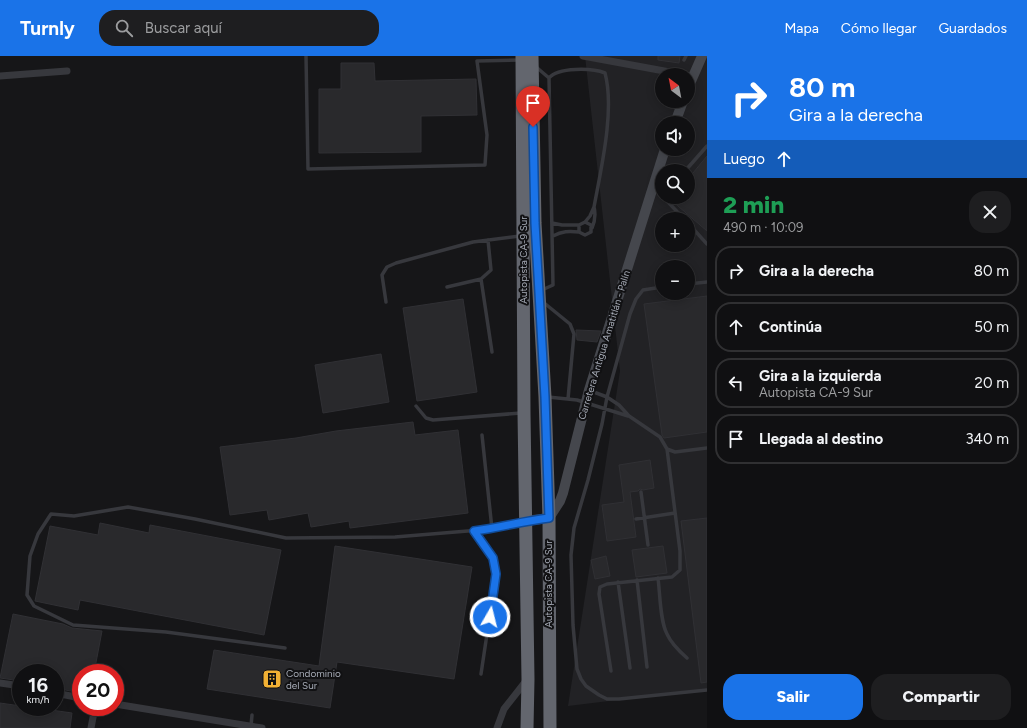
<!DOCTYPE html>
<html lang="es">
<meta charset="utf-8">
<style>
:root{--surface:#101012;--page:#1e1e20;--text:#f1f3f6;--muted:#9c9d9f;--line:#303032;--accent:#1a73e8}
body{margin:0;font-family:Figtree,sans-serif;background:var(--page);color:var(--text);height:100vh;display:flex;flex-direction:column;font-size:15px;white-space:nowrap}
*{box-sizing:border-box;margin:0}
p{font-size:13px;color:var(--muted)}
.icon{flex:none;width:22px;height:22px;fill:none;stroke:currentColor;stroke-width:2;stroke-linecap:round;stroke-linejoin:round}
.map{position:relative;flex:1;overflow:hidden}
.drawer{display:flex;flex-direction:column;background:var(--surface);width:320px}
.drawer>*{flex:none}
.guide{background:#1a73e8;color:#fff;overflow:hidden}
.needle{width:26px;rotate:328deg}
.controls{position:absolute;left:655px;top:12px;display:grid;gap:8px}
.controls a{display:grid;place-items:center;width:40px;height:40px;border-radius:50%;background:var(--surface);box-shadow:0 2px 10px #0003,0 0 0 1px var(--line);font-size:20px}
.speed{position:absolute;left:12px;top:608px;display:flex;gap:8px;font-size:20px;font-weight:700;text-align:center}
.speed>*{display:grid;place-content:center;width:52px;height:52px;border-radius:50%;background:var(--surface);box-shadow:0 2px 10px #0003,0 0 0 1px var(--line);line-height:1}
.speed small{font-size:10px;font-weight:400}
.speed .limit{border:6px solid #d22;background:#fff;color:#111}
.pin{position:absolute;display:grid;place-items:center;width:34px;height:34px;color:#fff;margin:-41px -17px;border-radius:50% 50% 50% 0;rotate:-45deg;box-shadow:0 0 4px #0007}
.pin .icon{rotate:45deg}
.me{position:absolute;width:44px;margin:-22px;rotate:8deg;stroke-linejoin:round;filter:drop-shadow(0 0 3px #0008)}
.turn{display:flex;align-items:center;gap:14px;height:84px;padding:0 16px;font-size:18px}
.turn .icon{width:52px;height:52px;stroke-width:2.5}
.turn b{display:block;font-size:28px;line-height:34px}
.then{display:flex;align-items:center;height:38px;padding:0 16px;background:#0003;gap:8px;font-size:15px}
.round{display:grid;place-items:center;flex:none;width:42px;height:42px;border-radius:16px;background:var(--page)}
.headline{display:flex;align-items:center;justify-content:space-between;height:68px;padding:0 16px}
h1{font-size:24px;font-weight:800;line-height:30px;color:#1e9e55}
.primary-button{display:flex;gap:8px;margin-top:auto;padding:8px 16px}
.primary-button a{flex:1;height:46px;border-radius:16px;background:var(--accent);color:#fff;font-size:16px;font-weight:800;line-height:46px;text-align:center}
.primary-button a+a{background:var(--page);color:var(--text)}
ul{padding:0;list-style:none}
li{display:flex;align-items:center;gap:12px;height:50px;margin:0 8px 6px;padding:0 8px;border:2px solid var(--line);border-radius:16px}
li div{flex:1}
li b{display:block;font-size:15px}
li em{font-style:normal}
header{display:flex;align-items:center;gap:24px;box-sizing:border-box;height:56px;padding:0 20px;background:var(--accent);color:#fff}
header strong{font-size:19px}
nav{display:flex;gap:22px;margin-inline-start:auto;font-size:14px}
.search{width:280px;height:36px;background:var(--page);display:flex;align-items:center;gap:10px;box-sizing:border-box;padding:0 14px;border-radius:16px;color:var(--muted);font-size:15px}
main{display:flex;flex:1;min-height:0}
.map>svg:first-child{display:block}
</style>
<header>
<strong>Turnly</strong>
<div class="search"><svg class="icon" aria-label="search" viewBox="0 0 24 24"><circle cx="10" cy="10" r="6"/><path d="M15 15l6 6"/></svg>Buscar aquí</div>
<nav><a>Mapa</a><a>Cómo llegar</a><a>Guardados</a></nav>
</header>
<main>
<div class="map">
<svg width="707" height="672" viewBox="0 0 707 672">
<rect width="100%" height="100%" fill="#161618"/>
<path fill="#222225" fill-rule="evenodd" d="M 585,0 L 707,0 L 707,633 L 568,650 L 620,315 ZM 662,19 L 688,19 L 688,45 L 662,45 ZM 662,67 L 688,67 L 688,93 L 662,93 ZM 662,115 L 688,115 L 688,141 L 662,141 ZM 662,163 L 688,163 L 688,189 L 662,189 ZM 662,211 L 688,211 L 688,237 L 662,237 Z"/>
<path fill="#29292c" stroke="#303034" d="M 658,0 L 680,0 L 679,7 L 658,4 Z
M 341,7 L 374,7 L 375,25 L 476,23 L 477,59 L 421,60 L 421,96 L 319,97 L 319,33 L 341,33 Z
M 707,100 L 707,175 L 671,144 L 670,141 L 688,141 L 688,123 Z
M 707,240 L 707,376 L 664,382 L 662,379 L 644,248 Z
M 463,243 L 477,336 L 417,345 L 403,252 Z
M 576,274 L 601,275 L 597,286 L 577,284 Z
M 381,298 L 389,346 L 323,357 L 315,309 Z
M 413,366 L 415,379 L 458,374 L 468,457 L 350,472 L 349,465 L 311,471 L 308,457 L 269,464 L 267,454 L 230,459 L 220,391 L 296,382 L 336,375 Z
M 650,404 L 654,432 L 643,434 L 640,433 L 638,435 L 630,436 L 636,481 L 607,485 L 602,449 L 624,446 L 619,409 Z
M 707,462 L 707,626 L 701,627 L 681,465 Z
M 100,467 L 149,477 L 150,469 L 281,494 L 264,579 L 80,544 L 78,554 L 35,545 L 50,470 L 98,479 Z
M 335,490 L 472,511 L 454,623 L 337,606 L 330,652 L 207,633 L 214,594 L 319,610 Z
M 663,490 L 667,517 L 636,521 L 632,494 Z
M 606,500 L 610,520 L 595,523 L 591,504 Z
M 13,558 L 63,568 L 72,572 L 102,575 L 94,617 L 81,617 L 81,637 L 55,632 L 55,617 L 21,617 L 21,625 L 0,622 Z
M 0,647 L 21,650 L 21,651 L 30,651 L 72,657 L 70,672 L 0,672 Z"/>
<g fill="none" stroke-linecap="round" stroke-linejoin="round">
<path stroke="#37383d" stroke-width="3.5" d="M 306,0 L 308,113 L 485,109 L 487,79 L 477,5 L 519,4
M 684,4 L 686,0
M 535,10 L 549,22 L 553,229 L 542,234
M 549,22 C 558,11 592,12 605,17 C 615,54 601,113 594,151 L 590,160 L 585,166
M 685,115 L 707,90
M 667,141 L 668,146 L 684,163
M 552,167 L 562,169 L 579,169 L 585,166 L 591,169 L 591,176 L 585,179 L 579,176 L 579,169
M 688,167 L 707,188
M 592,172 C 595,165 596,159 594,151
M 553,180 C 562,175 569,175 579,176
M 481,223 L 492,296
M 688,228 L 707,226
M 447,231 L 481,223 L 491,214 L 488,184
M 662,231 L 643,234 L 636,243 L 630,258 L 607,341 L 602,368 L 588,424 L 574,472 L 571,499 L 573,569 L 577,613 L 581,623 L 586,630 L 599,639 L 607,643 L 619,643 L 707,634
M 386,246 L 382,219 L 387,211 L 396,207 L 473,186 L 520,180
M 543,246 L 570,268 L 574,278 L 568,343
M 591,335 L 607,341 L 619,349 L 629,360 L 660,381 L 667,393 L 680,495 L 680,514 L 672,521 L 607,528 L 600,531 L 599,538 L 611,615
M 548,341 L 577,344 L 628,360
M 416,350 L 426,362 L 433,364 L 521,357
M 482,379 L 492,473
M 667,393 L 675,396 L 707,392
M 641,436 L 648,489
M 636,463 L 675,457
M 474,475 L 493,502 L 496,518 L 481,618
M 658,522 C 660,537 660,565 667,578 C 671,587 679,595 687,602
M 637,524 L 647,611
M 618,526 L 630,612
M 285,592 L 166,576 L 73,569 L 34,550 L 27,539 L 30,500 L 38,478 L 51,458 L 74,460 L 128,451 L 195,463 L 286,482 L 395,481 L 492,473 L 522,466
M 251,670 L 252,659"/>
<path stroke="#37383d" stroke-width="7" d="M 583,0 L 686,19
M 0,20 L 67,15
M 0,627 L 21,630
M 55,637 L 81,642
M 115,648 L 262,672
M 91,672 L 95,651
M 497,672 L 504,653 L 526,625"/>
<path stroke="#45474d" stroke-width="10" d="M 688,32 L 702,0
M 675,67 L 683,45
M 525,465 L 549,462 L 560,445 L 563,437 L 589,334 L 665,93"/>
<path stroke="#63666e" stroke-width="13" d="M 522,0 L 524,357 L 528,623 L 527,672
M 532,0 L 535,167 L 545,341 L 549,462 L 550,672"/>
</g>
<g fill="none" stroke-linecap="round" stroke-linejoin="round">
<defs>
<path id="route" d="M 490,561 L 496,518 L 493,502 L 474,475 C 499,472 523,465 549,462 L 545,341 L 535,167 L 533,71"/>
</defs>
<use href="#route" stroke="#114b97" stroke-width="10"/>
<use href="#route" stroke="#1a73e8" stroke-width="7"/>
</g>
<defs>
<symbol id="building-square" viewBox="-11 -11 22 22"><rect x="-9" y="-9" width="18" height="18" rx="4" fill="#f2b134" stroke="#111113"/><path d="M-4-6H4V6H1V3H-1V6H-4ZM-2.5-4.3h1.7v1.8h-1.7ZM.8-4.3h1.7v1.8H.8ZM-2.5-1h1.7V.8h-1.7ZM.8-1h1.7V.8H.8Z" fill="#111"/></symbol>
</defs>
<g fill-rule="evenodd">
<use href="#building-square" x="261" y="612" width="22" height="22"/>
</g>
<g text-anchor="middle" dominant-baseline="central" stroke-width="4" stroke-linejoin="round" paint-order="stroke">
<g font-size="10" fill="#a8adb8" stroke="#111113">
<text transform="translate(523 204) rotate(-90)">Autopista CA-9 Sur</text>
<text transform="translate(604 289) rotate(-73)">Carretera Antigua Amatitlán - Palín</text>
<text transform="translate(548 528) rotate(-90)">Autopista CA-9 Sur</text>
</g>
<g font-size="10" fill="#a8adb8" stroke="#111113" text-anchor="start">
<text x="286" y="617">Condominio<tspan x="286" dy="12">del Sur</tspan></text>
</g>
</g>
</svg>
<div class="controls">
<a><svg class="needle" viewBox="-14 -14 28 28"><path d="M0-13l5 13h-10z" fill="#e53935"/><path d="M0 13l5-13h-10z" fill="#9c9d9f"/></svg></a>
<a><svg class="icon" aria-label="sound" viewBox="0 0 24 24"><path d="M4 9h4l5-4v14l-5-4H4zM17 9q2 3 0 6"/></svg></a>
<a><svg class="icon" aria-label="search" viewBox="0 0 24 24"><circle cx="10" cy="10" r="6"/><path d="M15 15l6 6"/></svg></a>
<a>+</a>
<a>−</a>
</div>
<div class="speed"><div>16<small>km/h</small></div><div class="limit">20</div></div>
<div class="pin" style="left:533px;top:71px;background:#d93025"><svg class="icon" aria-label="arrive" viewBox="0 0 24 24"><path d="M6 21V4h12l-3 4 3 4H6"/></svg></div>
<svg class="me" style="left:490px;top:561px" viewBox="-20 -20 40 40"><circle r="17" fill="#1a73e8" stroke="#fff" stroke-width="3"/><path d="M0-11L8 9 0 5-8 9z" fill="#fff"/></svg>
</div>
<section class="drawer">
<div class="guide">
<div class="turn"><svg class="icon" aria-label="right" viewBox="0 0 24 24"><path d="M7 20v-9h11M14 6l5 5-5 5"/></svg><div><b>80 m</b>Gira a la derecha</div></div>
<div class="then">Luego<svg class="icon" aria-label="ahead" viewBox="0 0 24 24"><path d="M12 20V5M6 11l6-6 6 6"/></svg></div>
</div>
<div class="headline"><div><h1>2 min</h1><p>490 m · 10:09</p></div><a class="round"><svg class="icon" aria-label="close" viewBox="0 0 24 24"><path d="M6 6l12 12M18 6L6 18"/></svg></a></div>
<ul>
<li><svg class="icon" aria-label="right" viewBox="0 0 24 24"><path d="M7 20v-9h11M14 6l5 5-5 5"/></svg><div><b>Gira a la derecha</b></div><em>80 m</em></li>
<li><svg class="icon" aria-label="ahead" viewBox="0 0 24 24"><path d="M12 20V5M6 11l6-6 6 6"/></svg><div><b>Continúa</b></div><em>50 m</em></li>
<li><svg class="icon" aria-label="left" viewBox="0 0 24 24"><path d="M17 20v-9H6M10 6l-5 5 5 5"/></svg><div><b>Gira a la izquierda</b><p>Autopista CA-9 Sur</p></div><em>20 m</em></li>
<li><svg class="icon" aria-label="arrive" viewBox="0 0 24 24"><path d="M6 21V4h12l-3 4 3 4H6"/></svg><div><b>Llegada al destino</b></div><em>340 m</em></li>
</ul>
<div class="primary-button"><a>Salir</a><a>Compartir</a></div>
</section>
</main>
